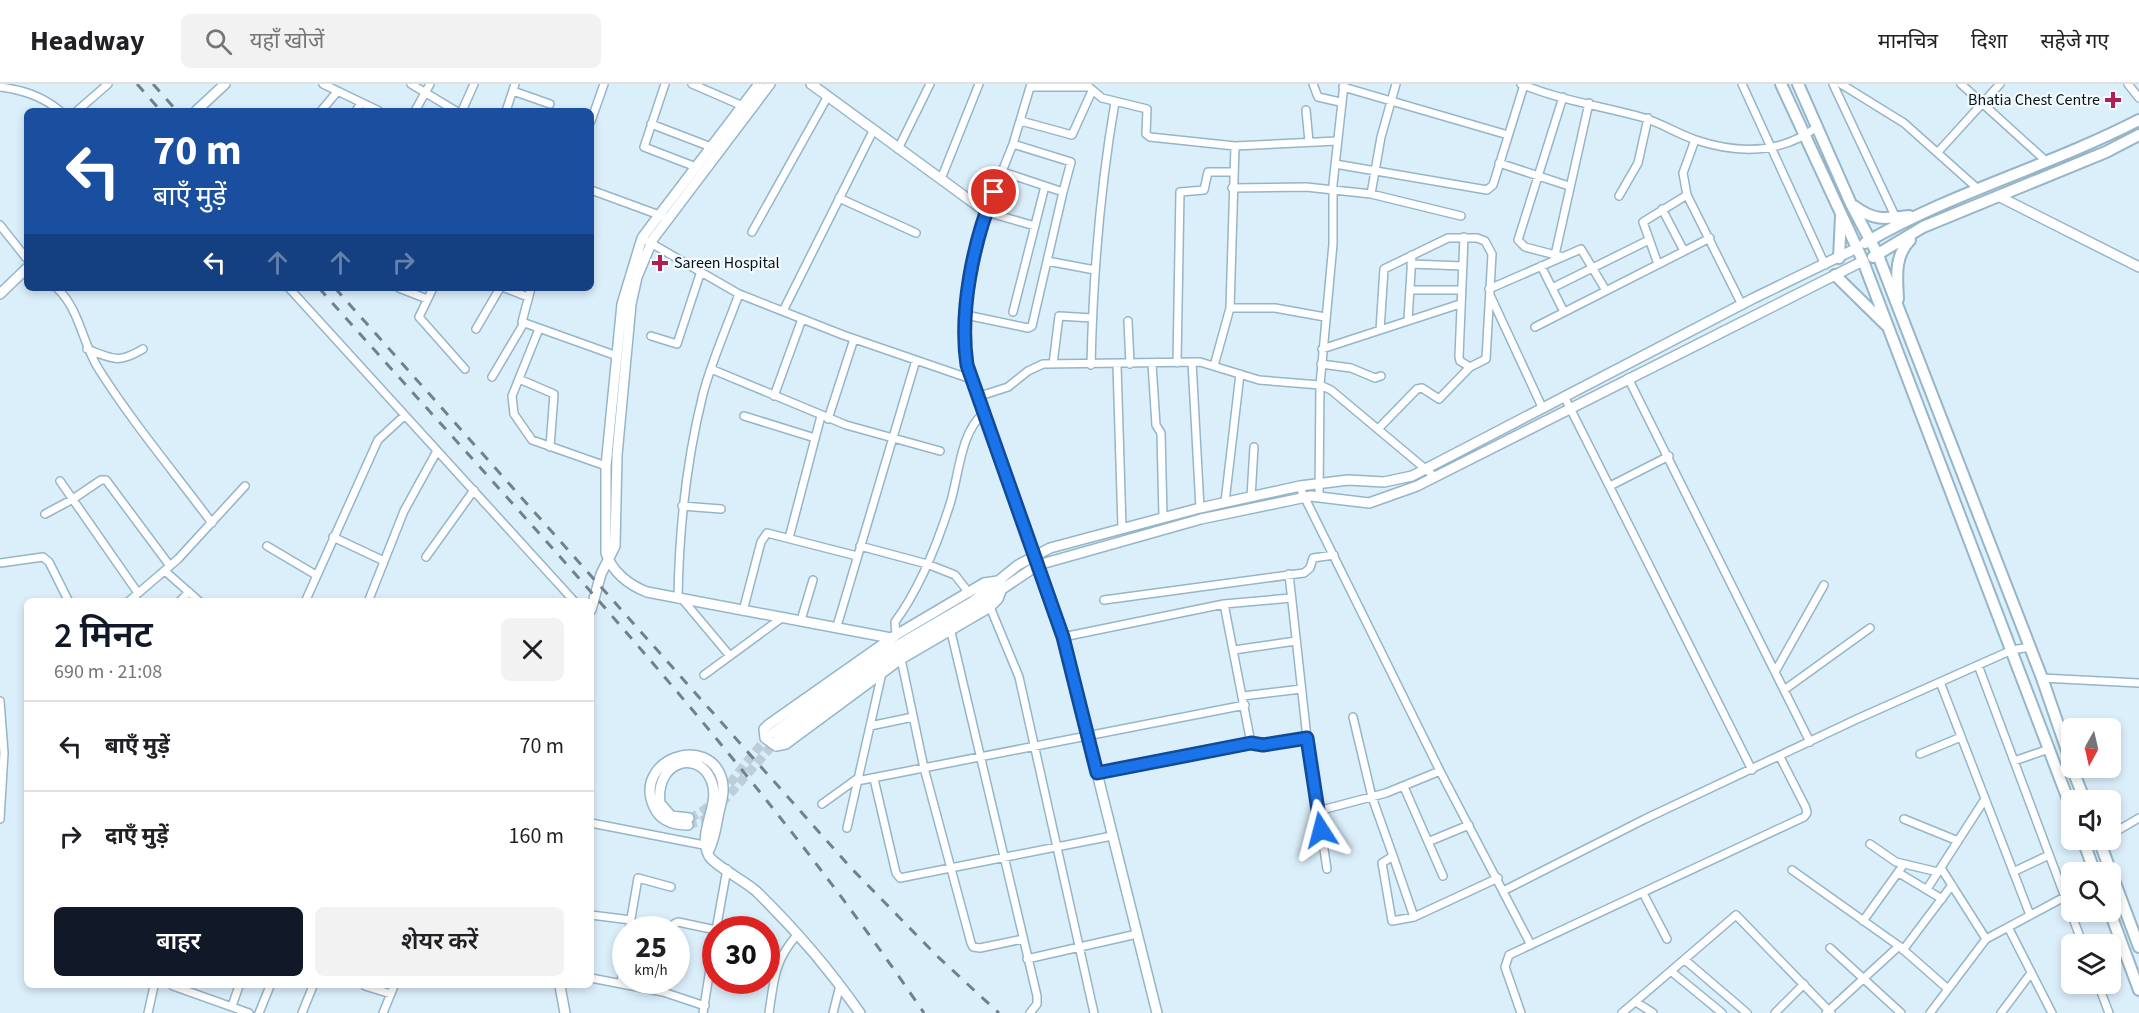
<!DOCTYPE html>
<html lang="hi">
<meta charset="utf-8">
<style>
:root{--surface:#fff;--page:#f2f2f2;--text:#202124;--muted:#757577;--line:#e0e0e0;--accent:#111827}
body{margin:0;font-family:"Source Sans 3","Noto Sans Devanagari",sans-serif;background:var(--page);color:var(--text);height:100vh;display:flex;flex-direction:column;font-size:22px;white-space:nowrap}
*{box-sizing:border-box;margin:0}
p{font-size:20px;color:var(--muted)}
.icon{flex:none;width:33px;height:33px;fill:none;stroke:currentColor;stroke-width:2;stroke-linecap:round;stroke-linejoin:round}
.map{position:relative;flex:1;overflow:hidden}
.drawer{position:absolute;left:24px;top:514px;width:570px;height:390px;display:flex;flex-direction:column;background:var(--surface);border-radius:9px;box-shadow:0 3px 9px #0003}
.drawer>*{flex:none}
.banner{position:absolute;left:24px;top:24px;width:570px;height:183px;border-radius:9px;box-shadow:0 3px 9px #0003;background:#1a4fa0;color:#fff;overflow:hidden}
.needle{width:39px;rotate:188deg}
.tools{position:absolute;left:2061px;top:634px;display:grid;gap:12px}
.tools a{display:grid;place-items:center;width:60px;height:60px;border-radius:9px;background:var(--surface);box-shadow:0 3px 9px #0003;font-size:30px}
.speed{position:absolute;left:612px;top:832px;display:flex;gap:12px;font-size:30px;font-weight:700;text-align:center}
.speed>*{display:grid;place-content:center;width:78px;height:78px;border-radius:50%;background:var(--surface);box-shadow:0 3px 9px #0003;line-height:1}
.speed small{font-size:15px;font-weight:400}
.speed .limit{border:9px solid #d22;background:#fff;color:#111}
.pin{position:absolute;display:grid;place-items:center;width:51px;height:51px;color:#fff;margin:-26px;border:3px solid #fff;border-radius:50%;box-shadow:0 2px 6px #0007}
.me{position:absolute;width:66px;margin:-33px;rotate:351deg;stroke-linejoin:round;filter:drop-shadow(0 0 4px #0008)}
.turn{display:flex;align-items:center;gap:21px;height:126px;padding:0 30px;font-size:27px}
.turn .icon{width:78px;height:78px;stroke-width:2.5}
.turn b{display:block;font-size:42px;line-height:51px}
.lanes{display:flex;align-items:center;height:57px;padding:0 30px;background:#0003;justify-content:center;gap:30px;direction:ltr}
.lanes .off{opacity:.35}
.round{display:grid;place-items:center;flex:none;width:63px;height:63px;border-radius:9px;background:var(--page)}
.overview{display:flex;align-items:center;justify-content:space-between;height:102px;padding:0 30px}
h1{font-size:36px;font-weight:600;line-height:45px;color:var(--accent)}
.action{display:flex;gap:12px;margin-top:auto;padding:12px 30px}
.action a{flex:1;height:69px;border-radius:9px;background:var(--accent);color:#fff;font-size:24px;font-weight:600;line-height:69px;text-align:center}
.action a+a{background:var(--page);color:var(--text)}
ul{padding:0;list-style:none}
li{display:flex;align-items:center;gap:18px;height:90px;padding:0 30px;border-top:2px solid var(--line)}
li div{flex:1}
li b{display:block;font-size:22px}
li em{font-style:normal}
header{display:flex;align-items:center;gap:36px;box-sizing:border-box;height:84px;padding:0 30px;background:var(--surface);border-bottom:2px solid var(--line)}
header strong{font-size:28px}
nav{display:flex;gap:33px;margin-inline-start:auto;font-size:21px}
.search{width:420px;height:54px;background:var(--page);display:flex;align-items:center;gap:15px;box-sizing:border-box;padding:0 21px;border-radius:9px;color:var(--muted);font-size:22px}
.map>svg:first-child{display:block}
</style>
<header>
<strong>Headway</strong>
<div class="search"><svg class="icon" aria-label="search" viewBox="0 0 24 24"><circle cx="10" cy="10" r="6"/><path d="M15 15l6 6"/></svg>यहाँ खोजें</div>
<nav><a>मानचित्र</a><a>दिशा</a><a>सहेजे गए</a></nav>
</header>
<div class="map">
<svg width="2139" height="929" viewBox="0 0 2139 929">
<rect width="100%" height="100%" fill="#dbeffb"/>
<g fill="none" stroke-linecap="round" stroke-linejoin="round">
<path stroke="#bbced9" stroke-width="9" stroke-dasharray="9 4.5" stroke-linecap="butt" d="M 689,734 C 719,724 745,674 771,651
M 688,741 L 702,737 L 714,728 L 778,655"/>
<defs>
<path id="minor" d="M 323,0 L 379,27
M 411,0 L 456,27
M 665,0 L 644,63 L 696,83
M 692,0 L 745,23
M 1031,0 L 1013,60 L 986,128 L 1035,142
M 1313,0 L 1318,13 L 1340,18
M 1521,0 C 1559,16 1601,22 1641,33 C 1660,38 1677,50 1696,56 C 1738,70 1782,70 1818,42
M 1742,0 L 1825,181
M 1833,0 L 1896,134
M 1841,0 L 1904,39 L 1978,105
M 1961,0 L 2046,77
M 2128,0 L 2139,14
M 0,3 C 23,6 42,12 60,27
M 1030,3 L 1089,3 L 1102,14 L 1147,25 L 1146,50 L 1150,53 L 1235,62 L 1337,57
M 1343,3 L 1508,51
M 513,7 L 550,20
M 1563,13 L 1518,156 L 1525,163 L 1563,173
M 1306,26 L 1309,58
M 77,27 L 108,0
M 321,27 L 337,8
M 356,27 L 361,19
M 415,27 L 430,0
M 462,27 L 474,0
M 506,27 L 515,0
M 591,37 L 604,0
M 1021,37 L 1072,51 L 1092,7
M 651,40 L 711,63
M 898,65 L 930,0
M 1938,68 L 2000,0
M 1499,79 L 1569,102
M 1335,80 L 1487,106 L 1493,101 L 1524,1
M 1003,88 L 1063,108 L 1071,78 L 1013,60
M 941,95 L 979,0
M 1232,104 L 1306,103 L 1371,110 L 1461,132
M 591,106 L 662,132
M 1371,110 L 1381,53 L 1396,0
M 1687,111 L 1683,89 L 1695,56
M 1619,112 L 1638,79 L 1648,34
M 839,114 L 916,149
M 1662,125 L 1684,167
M 0,141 L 27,175
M 752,148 L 828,12
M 1464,153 L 1459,273 L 1460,277 L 1470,283
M 642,154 L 739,210 L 843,251 L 971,295
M 1555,171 L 1589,19
M 1047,177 L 1095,186
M 1411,180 L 1463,182
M 1658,180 L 1643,138 L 1687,111 L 1742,221
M 1541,182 L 1563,226
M 57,204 C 80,226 82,258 98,284 C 132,338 174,388 212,439
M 289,204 L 575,518
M 399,204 L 427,215
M 433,204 L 419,233 L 465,285
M 505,204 L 528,213
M 531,204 L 522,238 L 617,272
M 1552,204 L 1649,156
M 1489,205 L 1581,165 L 1605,205
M 1410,206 L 1461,206
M 1490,211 L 1542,323
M 1230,224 L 1275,224 L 1325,233
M 783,227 L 873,47
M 1013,228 L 1045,102
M 966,231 L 1028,244 L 1032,242 L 1063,108
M 1408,236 L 1412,171
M 1128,237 L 1130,280
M 1535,243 L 1710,154
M 476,245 L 500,204
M 539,245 L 512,312 L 514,330 L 532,356 L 606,382
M 651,252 L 677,260 L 700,190
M 87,265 C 113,275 118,280 143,265
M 1322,265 L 1460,220
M 1192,278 L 1200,424
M 1177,279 L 1180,108 L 1204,106 L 1208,88 L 1233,88
M 1053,280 L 1059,232 L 1092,234
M 1152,280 L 1156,341 L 1161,349 L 1163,433
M 1321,280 L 1351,284 L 1375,294 L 1381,292
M 1091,281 C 1093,193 1100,105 1115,18
M 1117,281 L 1122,443
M 1214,282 L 1230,224 L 1235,62
M 711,285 L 846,341 L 940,367
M 492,293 L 524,239
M 1628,294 L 1810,658
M 519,295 L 554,310 L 550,363
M 774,312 L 802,235
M 1564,312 L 1752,686
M 977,313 L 1008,303 L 1028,287 L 1043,280 L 1200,278 L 1259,296 L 1320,301 L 1331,306 L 1435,393
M 744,332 L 815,354
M 828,335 L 854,255
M 1378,345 L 1417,305 L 1422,304 L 1439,315 L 1470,283 L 1486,275 L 1492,170 L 1485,157 L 1477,154 L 1448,154 L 1384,185 L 1380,246
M 60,397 L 138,509
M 1299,402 L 1440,687 L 1531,861
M 1610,402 L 1669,372
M 1251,413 L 1254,363
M 1319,413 L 1320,301 L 1333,160 L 1333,100 L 1344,0
M 1225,418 L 1240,290
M 682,422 L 721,425
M 45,430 L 73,415 L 101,396 L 106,396 L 170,482
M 333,453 L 384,477
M 789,454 L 821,332
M 267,462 L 316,491
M 860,462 L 927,480 L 955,491 L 969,509
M 426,473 L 474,406
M 0,479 L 43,473 L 49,478 L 69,518
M 165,487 L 200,518
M 1289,490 L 1307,654 L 1327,785
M 678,515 C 679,445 686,378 703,310 C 712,276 727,243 739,210
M 683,516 L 730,572
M 1104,516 L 1304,489 L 1310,484 L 1313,474 L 1334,471
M 128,518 L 178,475 L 245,402
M 179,518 L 189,508
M 305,518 L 378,356 L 404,332
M 368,518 L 404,427 L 437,367
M 1224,520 L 1291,514
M 990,523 L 1019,593 L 1094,929
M 743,527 L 761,458 L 767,449 L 857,472
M 801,536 L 813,496
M 837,542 L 916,276
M 951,548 L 1037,912 L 1037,920 L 1030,929
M 896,551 L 895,538 C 920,504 937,461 950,420 C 959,392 960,349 983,330
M 1063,553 L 1224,520 L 1251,659 L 1097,689
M 1234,566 L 1296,557
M 901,575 L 924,684 L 971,859 L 973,863 L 980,864 L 1023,855
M 1978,581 L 2083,861
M 1775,588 L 1824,501
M 704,591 L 783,533
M 2042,594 L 2139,599
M 1940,598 L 2030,831
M 1784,606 L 1870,544
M 1243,612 L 1301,605
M 0,617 L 4,669 L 0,735
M 1353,633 L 1372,713 L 1393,772 L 1382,779 L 1392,837 L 1414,833 L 1498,794
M 870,642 L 913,633
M 1251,659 L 1263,661 L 1307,654
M 1920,670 L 1961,653
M 2014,677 L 2049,665
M 874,695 L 896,789 L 900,794 L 1112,752
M 857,697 L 1245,621
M 1404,703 L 1443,792
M 822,720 L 858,694
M 1318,727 L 1386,709 L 1440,687
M 1904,735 L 1958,757
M 591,739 L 709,762
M 847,744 L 882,589
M 2110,751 L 2139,734
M 1430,757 L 1469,741
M 1870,760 L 1896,778 L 1938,788
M 1393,772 L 1414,833
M 1941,784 L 1986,855
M 1792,786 L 1899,862 L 1948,905
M 2013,788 L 2049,771
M 1899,789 L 1942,815
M 1927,805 L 1985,715
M 1505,806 L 1645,735 L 1857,635 L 2012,566 L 2030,563
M 1643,809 L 1667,855
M 591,831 L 631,836
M 1863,837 L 1904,780
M 2008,843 L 2052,929
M 629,846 L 638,794 L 671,803
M 672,846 L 674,840 L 678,838 L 716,846
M 716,846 L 727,785
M 1830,864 L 1901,929
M 1903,866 L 1952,801
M 1027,875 L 1137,850
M 1685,876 L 1747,929
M 1672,888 L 1722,929
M 591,894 L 663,908 L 705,922
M 621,898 L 626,871
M 2098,900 L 2109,929
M 173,902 L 249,929
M 365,902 L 391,910
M 663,908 L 664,897
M 1636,918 L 1653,929
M 232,922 L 239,902
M 148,929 L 154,902
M 259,929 L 270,902
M 302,929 L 313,902
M 383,929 L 394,902
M 703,929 L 716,847
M 769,929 C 774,896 774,877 797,851
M 833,929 L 840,901
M 1521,929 L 1505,883 L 1509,871 L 1804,733 L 1807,729 L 1806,724 L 1780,673
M 1622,929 L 1736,831 L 1831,929
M 1775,929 L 1804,900
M 1826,929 L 1899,862
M 1930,929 L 1986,855 L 2072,809
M 2001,929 L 2031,889"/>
<path id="tertiary" d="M 759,0 L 651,142 L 642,154 L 622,220 L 606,382 L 606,469 C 612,488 629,501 647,508 L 891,554
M 811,0 L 986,128 C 974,178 959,229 967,281 L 1063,553 L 1157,929
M 196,27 L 225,0
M 1998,112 L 2139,183
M 0,210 L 27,184
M 998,497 L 1003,502 L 998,515 L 990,523 L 901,575 L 786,660 L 776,662 L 765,654 L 764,645 L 768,641 L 896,551 L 984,499 Z
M 591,526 L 601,490 L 615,462 L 617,371 L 631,220 L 637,193 L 653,155 L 770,0
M 773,649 L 886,568 L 972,518 L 1018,481 L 1050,464 L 1200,424 L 1300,402 L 1348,396 L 1384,398 L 1412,392 L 1754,214 L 1857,164
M 778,655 L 911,560 L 968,528 L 1038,481 L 1201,435 L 1311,412 L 1369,419 L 1417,402 L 1863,177
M 689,734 L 671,732 L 660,719 C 655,677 698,665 711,696 C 722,720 696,748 709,772 C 713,780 746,798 756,807 C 794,844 830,886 860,929
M 688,741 C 674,741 660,737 654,723 C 632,676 709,648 722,696 C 725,707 721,719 719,728 C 716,742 715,756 708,768
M 560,902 L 565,929"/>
<path id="primary" d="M 1781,0 L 1863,177 L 2072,726
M 1798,0 L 1851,120 L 1878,171 L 1898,223 L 2042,594 L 2072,681
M 1854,122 C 1874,137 1885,135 1909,132
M 1865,159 C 1952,108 2050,82 2139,36
M 1873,173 L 1923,143 L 2106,68 L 2139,51
M 1839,174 L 1841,132
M 1835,191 L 1886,241
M 1898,215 C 1897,194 1894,172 1910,156
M 2072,684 L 2085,717
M 2083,756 L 2095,789
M 2099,756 L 2139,863
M 2110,828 L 2139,906"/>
</defs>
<use href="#minor" stroke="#95b5c8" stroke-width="10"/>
<use href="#tertiary" stroke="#95b5c8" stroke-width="12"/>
<use href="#primary" stroke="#95b5c8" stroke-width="14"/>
<use href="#minor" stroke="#fff" stroke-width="7"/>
<use href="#tertiary" stroke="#fff" stroke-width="9"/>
<use href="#primary" stroke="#fff" stroke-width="10"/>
<path stroke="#71818b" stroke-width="3" stroke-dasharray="10 10" stroke-linecap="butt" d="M 137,0 L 161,27
M 153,0 L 177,27
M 319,204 C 528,439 747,668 924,929
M 335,204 L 851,784 L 937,872 L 999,929"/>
</g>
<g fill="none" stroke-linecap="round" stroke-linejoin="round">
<defs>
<path id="route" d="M 994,108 C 973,158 959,228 967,281 L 1063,553 L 1097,689 L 1251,659 L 1263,661 L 1307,654 L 1321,746"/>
</defs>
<use href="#route" stroke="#114b97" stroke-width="15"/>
<use href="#route" stroke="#1a73e8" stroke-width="10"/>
</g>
<g fill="#b12052" stroke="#f3fafe" stroke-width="2">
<path d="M2110 7h6v6h6v6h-6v6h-6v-6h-6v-6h6z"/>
<path d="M657 170h6v6h6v6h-6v6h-6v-6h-6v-6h6z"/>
</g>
<g text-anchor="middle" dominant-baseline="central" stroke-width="4.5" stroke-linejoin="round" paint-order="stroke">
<g font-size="16" fill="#061219" stroke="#f3fafe" text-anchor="end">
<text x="2100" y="16">Bhatia Chest Centre</text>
<text x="674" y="179" text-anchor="start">Sareen Hospital</text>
</g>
</g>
</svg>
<div class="tools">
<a><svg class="needle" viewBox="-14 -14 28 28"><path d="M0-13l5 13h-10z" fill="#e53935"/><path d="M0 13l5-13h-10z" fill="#757577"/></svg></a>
<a><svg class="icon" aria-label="sound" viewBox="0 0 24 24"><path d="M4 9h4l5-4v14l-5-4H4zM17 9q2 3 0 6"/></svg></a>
<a><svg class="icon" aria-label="search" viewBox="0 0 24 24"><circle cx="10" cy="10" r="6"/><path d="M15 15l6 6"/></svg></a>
<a><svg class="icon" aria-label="layers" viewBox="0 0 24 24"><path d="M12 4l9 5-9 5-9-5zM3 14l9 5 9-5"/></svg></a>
</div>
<div class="speed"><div>25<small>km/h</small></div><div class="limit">30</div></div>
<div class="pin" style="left:994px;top:108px;background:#d93025"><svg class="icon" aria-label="arrive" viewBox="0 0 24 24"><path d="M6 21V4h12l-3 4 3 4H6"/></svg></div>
<svg class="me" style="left:1321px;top:746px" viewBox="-20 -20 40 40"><path d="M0-17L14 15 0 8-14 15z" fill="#1a73e8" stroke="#fff" stroke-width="4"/></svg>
<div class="banner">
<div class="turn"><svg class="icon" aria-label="left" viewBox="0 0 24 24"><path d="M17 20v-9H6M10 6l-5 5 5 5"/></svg><div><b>70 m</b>बाएँ मुड़ें</div></div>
<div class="lanes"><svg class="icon" aria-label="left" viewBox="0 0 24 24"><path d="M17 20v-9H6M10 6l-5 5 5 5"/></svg><svg class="icon off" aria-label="ahead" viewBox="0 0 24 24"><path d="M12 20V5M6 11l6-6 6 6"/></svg><svg class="icon off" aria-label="ahead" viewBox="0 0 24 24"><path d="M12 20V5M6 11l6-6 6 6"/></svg><svg class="icon off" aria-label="right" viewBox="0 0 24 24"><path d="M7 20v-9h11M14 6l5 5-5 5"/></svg></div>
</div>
<section class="drawer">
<div class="overview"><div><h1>2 मिनट</h1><p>690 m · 21:08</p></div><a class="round"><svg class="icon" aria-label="close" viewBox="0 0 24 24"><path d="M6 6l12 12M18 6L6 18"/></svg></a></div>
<ul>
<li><svg class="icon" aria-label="left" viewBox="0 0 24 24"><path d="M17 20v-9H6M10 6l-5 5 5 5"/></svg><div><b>बाएँ मुड़ें</b></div><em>70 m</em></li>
<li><svg class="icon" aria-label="right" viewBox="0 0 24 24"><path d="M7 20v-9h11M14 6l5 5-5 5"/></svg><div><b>दाएँ मुड़ें</b></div><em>160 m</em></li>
</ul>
<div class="action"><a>बाहर</a><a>शेयर करें</a></div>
</section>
</div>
